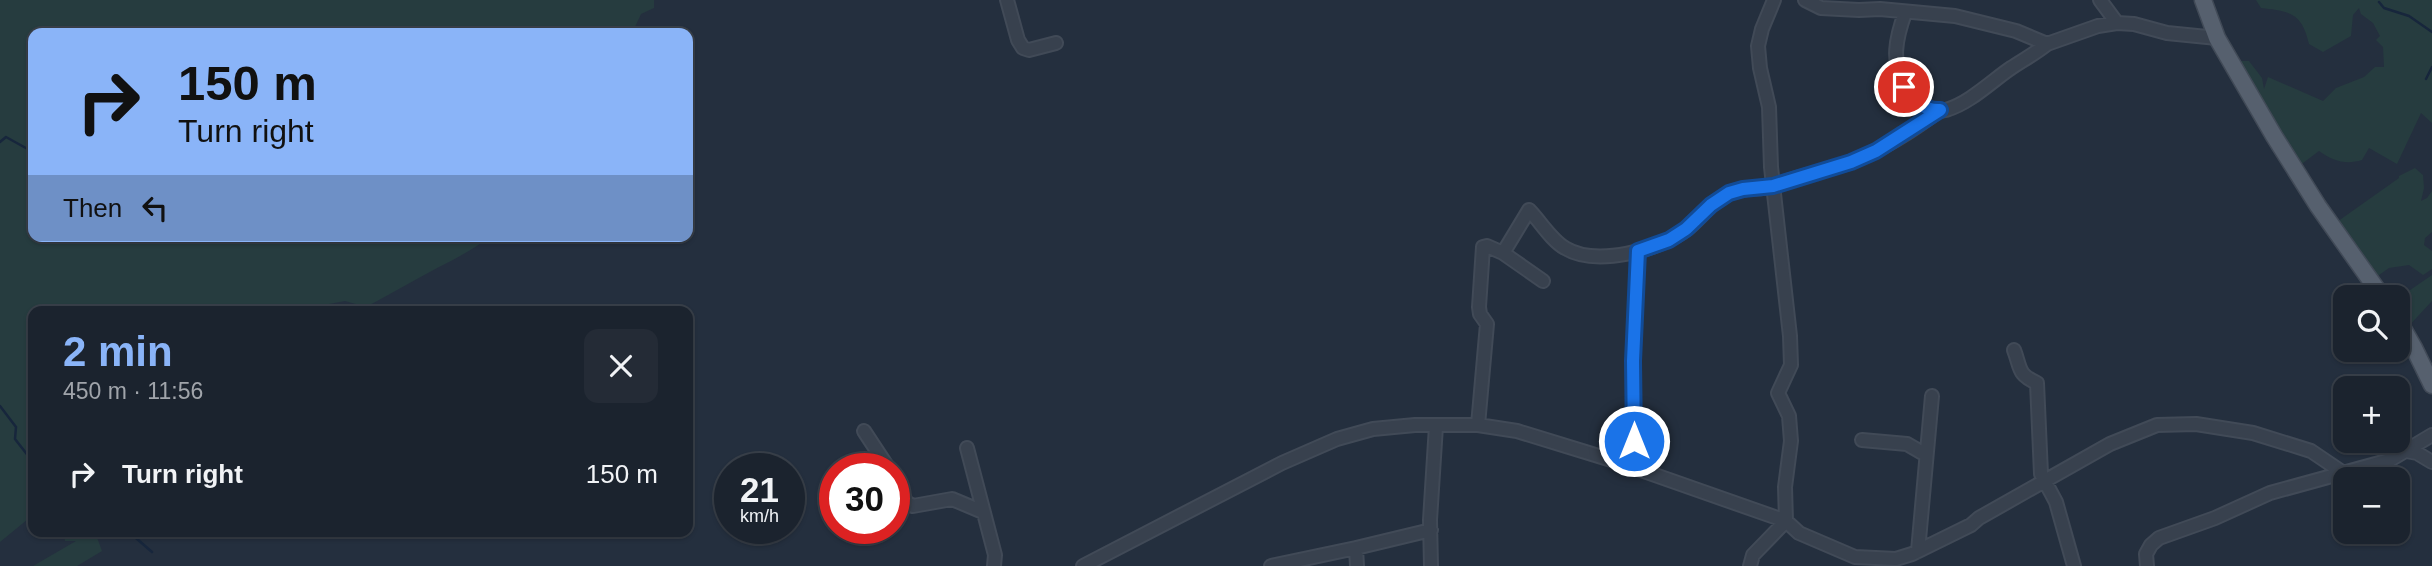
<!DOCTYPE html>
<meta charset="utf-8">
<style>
:root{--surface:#1b232e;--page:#242b36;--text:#f1f3f6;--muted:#a0a4aa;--line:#39404a;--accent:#8ab4f8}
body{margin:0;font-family:Arial,sans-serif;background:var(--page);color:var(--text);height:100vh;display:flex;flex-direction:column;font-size:26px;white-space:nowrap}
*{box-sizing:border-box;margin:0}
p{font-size:23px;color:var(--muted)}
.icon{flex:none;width:38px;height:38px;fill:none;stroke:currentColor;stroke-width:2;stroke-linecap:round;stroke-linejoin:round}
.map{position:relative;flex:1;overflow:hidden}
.drawer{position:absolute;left:28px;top:306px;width:665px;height:231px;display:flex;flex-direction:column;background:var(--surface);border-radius:14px;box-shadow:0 2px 5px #0004,0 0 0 2px var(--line)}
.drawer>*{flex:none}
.top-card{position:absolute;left:28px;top:28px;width:665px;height:214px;border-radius:14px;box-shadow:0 2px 5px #0004,0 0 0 2px var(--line);background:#8ab4f8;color:#111;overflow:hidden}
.buttons{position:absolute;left:2333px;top:285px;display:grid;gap:14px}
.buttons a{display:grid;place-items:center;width:77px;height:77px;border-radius:14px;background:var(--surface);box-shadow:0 2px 5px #0004,0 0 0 2px var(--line);font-size:35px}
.speed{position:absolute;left:714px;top:453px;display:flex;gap:14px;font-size:35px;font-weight:700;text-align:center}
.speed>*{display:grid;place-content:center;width:91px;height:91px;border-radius:50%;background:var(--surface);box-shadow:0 2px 5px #0004,0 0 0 2px var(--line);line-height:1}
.speed small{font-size:18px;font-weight:400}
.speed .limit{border:10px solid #d22;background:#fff;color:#111}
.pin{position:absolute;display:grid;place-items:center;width:60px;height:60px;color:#fff;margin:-30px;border:4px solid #fff;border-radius:50%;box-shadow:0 2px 7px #0007}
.me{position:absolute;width:77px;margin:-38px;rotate:0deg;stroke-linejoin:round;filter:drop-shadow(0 0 5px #0008)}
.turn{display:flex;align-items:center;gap:24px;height:147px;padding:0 35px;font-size:32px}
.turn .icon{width:91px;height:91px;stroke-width:2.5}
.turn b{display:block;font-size:49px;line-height:60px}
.then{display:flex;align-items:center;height:66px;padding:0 35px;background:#0003;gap:14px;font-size:26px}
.round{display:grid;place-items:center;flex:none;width:74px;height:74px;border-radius:14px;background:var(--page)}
.summary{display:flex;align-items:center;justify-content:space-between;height:119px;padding:0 35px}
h1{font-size:42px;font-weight:800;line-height:52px;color:var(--accent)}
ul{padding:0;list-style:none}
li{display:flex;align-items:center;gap:21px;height:98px;padding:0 35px}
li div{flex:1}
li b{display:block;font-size:26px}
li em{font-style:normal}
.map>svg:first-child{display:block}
</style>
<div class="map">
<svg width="2432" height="566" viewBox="0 0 2432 566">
<rect width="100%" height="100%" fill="#242f3e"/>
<path fill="#263c3f" d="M 0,0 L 654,0 L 654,8 L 641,14 L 635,27 L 618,33 L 33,33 L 33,236 L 491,236 C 474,249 457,258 439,267 C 414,280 391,294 366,307 L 345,301 L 303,309 L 302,312 L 33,312 L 33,515 L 0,542 Z
M 2256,0 L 2432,0 L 2432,123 L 2421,113 L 2397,164 L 2369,148 L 2362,160 C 2346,165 2333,161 2319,151 L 2299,166 L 2238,61 L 2249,61 L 2262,78 L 2264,89 L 2268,77 L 2323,101 L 2336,88 L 2364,77 L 2375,67 L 2384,67 L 2383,47 L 2376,40 L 2380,36 L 2373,23 L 2361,14 L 2359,8 L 2353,15 L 2351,36 L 2323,52 L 2309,44 C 2302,13 2290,11 2261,8 Z
M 2415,168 L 2423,175 L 2424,188 L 2421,201 L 2427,198 L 2432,191 L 2432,232 L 2425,238 L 2424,245 L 2432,251 L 2432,269 L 2423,275 L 2409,265 L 2389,268 L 2372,280 L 2334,224 L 2399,178 L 2399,176 Z
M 2432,275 L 2432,301 L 2406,329 C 2400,319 2393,308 2400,297 Z
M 64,532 L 95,532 L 102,551 L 77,566 L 33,566 L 76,541 L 65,541 Z"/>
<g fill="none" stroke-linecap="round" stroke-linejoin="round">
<path stroke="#17263c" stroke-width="2.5" d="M 2379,2 L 2384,8 L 2409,16 L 2432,32
M 2426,79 L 2432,67
M 0,142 L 6,137 L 33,152
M 0,406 L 16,427 L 15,439 L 33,462
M 129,532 L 152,552"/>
<defs>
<path id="minor" d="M 1007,0 L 1018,40 L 1023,48 L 1029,50 L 1056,43
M 1805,0 L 1821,8 L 1859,10 L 1880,9 L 1955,16 L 2016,31 L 2047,44 L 2098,26 L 2117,23 L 2134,24 L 2167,33 L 2217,38
M 2100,0 L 2117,23
M 1905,13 C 1896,38 1891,61 1904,86 C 1932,143 1981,88 2011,68 C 2023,60 2036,53 2047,44
M 1503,253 L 1529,210 C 1540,221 1551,240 1565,248 C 1596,267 1660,250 1686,230 C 1702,218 1712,200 1731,193 C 1744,187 1760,190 1773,186 C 1798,176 1827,171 1853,161 C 1884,149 1914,130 1940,110
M 2014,350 C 2021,368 2017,374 2037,383 L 2041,474 L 2056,502 L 2074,566
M 1478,425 L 1487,324 L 1480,314 L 1479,307 L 1483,247 L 1487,246 L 1503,253 L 1543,281
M 864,431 L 889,469
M 1862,440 L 1907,444 L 1926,455
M 967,448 L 995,555 L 994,566
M 2406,451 L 2417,453 L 2432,462
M 1634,468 L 1633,361 L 1638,251
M 894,479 L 907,503 L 913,506 L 952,499 L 983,512
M 1918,551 L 1932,396
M 1083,566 L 1282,463 L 1337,439 L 1373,429 L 1415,425 L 1478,425 L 1517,431 L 1618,462 L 1786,521 L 1799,533 L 1855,557 L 1896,559 L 1912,554 L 1971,525 L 1979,518 L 2110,444 L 2157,425 L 2196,424 L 2253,433 L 2311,451 L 2342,472
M 1271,566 L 1356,548
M 1357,566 L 1356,548 L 1431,530
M 1431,566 L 1430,520 L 1436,426
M 1750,566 L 1753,555 L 1786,521 L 1785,487 L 1791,441 L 1789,416 L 1778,393 L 1791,365 L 1790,336 L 1771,167 L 1769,107 L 1760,68 L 1758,46 L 1762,29 L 1774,0
M 2147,566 L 2146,554 L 2151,545 L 2159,538 L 2215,518 L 2270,493 L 2390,460 L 2432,435"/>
<path id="major" d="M 2203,0 L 2217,38 L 2274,136 L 2318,206 L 2383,298
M 2398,320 L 2414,348 L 2432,385"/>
</defs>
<use href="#minor" stroke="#414a57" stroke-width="16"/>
<use href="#major" stroke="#414a57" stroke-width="19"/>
<use href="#minor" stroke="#38414e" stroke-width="12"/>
<use href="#major" stroke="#56606e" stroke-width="16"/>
</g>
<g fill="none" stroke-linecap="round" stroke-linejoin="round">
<defs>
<path id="route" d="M 1634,441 L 1633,361 L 1638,251 L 1669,240 L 1686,229 L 1711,205 L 1729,193 L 1743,189 L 1773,186 L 1851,162 L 1876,151 L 1940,110 C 1923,111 1914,100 1904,87"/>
</defs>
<use href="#route" stroke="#114b97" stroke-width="18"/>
<use href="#route" stroke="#1a73e8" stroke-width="12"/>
</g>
</svg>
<div class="buttons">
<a><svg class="icon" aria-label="search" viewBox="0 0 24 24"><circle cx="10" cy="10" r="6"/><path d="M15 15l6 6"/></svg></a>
<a>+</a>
<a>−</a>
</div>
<div class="speed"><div>21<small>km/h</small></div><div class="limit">30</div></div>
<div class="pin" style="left:1904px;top:87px;background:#d93025"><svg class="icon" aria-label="arrive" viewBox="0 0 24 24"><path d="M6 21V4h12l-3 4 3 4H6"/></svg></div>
<svg class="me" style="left:1634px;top:441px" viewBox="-20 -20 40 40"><circle r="17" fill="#1a73e8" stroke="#fff" stroke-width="3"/><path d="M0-11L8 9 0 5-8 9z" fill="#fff"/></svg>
<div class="top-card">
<div class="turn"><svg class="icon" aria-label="right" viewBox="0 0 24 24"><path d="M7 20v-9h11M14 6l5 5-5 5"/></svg><div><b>150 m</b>Turn right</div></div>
<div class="then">Then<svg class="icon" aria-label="left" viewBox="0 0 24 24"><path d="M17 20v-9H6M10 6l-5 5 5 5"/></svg></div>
</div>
<section class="drawer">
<div class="summary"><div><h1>2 min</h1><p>450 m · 11:56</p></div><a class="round"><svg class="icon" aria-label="close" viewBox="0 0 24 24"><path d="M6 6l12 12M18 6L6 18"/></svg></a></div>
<ul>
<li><svg class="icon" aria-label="right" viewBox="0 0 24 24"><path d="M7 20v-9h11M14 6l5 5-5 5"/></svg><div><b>Turn right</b></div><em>150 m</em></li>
</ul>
</section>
</div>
